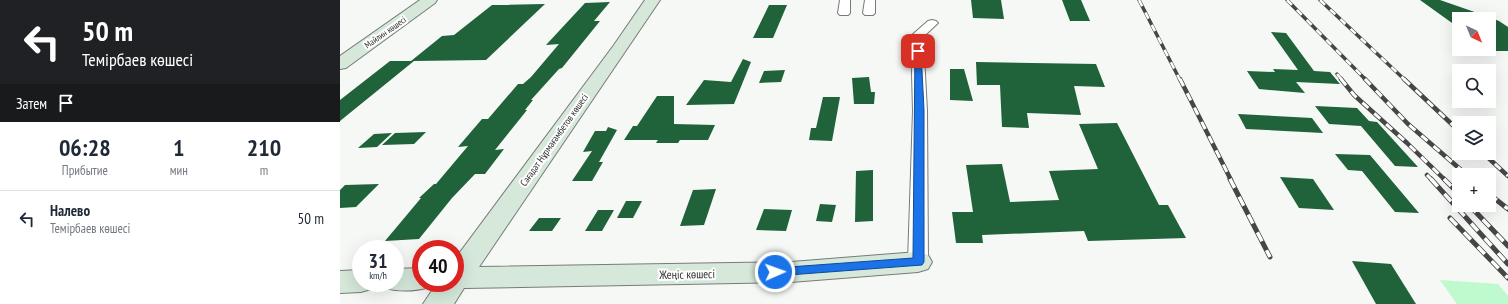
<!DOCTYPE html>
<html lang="ru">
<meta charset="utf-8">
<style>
:root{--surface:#fff;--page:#f6f6f7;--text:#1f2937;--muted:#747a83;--line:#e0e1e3}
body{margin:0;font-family:"PT Sans Narrow",sans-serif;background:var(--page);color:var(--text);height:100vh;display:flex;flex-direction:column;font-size:15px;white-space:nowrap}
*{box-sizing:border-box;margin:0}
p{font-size:13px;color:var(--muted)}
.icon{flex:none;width:22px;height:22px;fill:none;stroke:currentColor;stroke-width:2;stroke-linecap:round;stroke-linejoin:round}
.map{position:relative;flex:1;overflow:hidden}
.drawer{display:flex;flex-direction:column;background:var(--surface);width:340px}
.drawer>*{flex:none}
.top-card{background:#202124;color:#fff;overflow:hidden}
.needle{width:26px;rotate:137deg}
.fabs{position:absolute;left:1112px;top:12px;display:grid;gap:8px}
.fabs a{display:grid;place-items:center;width:44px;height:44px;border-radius:0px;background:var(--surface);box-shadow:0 4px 16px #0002;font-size:20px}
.speed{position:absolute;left:12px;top:240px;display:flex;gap:8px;font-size:20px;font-weight:700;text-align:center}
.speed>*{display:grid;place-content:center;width:52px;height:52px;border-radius:50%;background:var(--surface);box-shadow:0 4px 16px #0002;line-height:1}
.speed small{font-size:10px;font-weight:400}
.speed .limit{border:6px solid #d22;background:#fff;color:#111}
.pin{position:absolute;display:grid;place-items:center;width:34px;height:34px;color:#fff;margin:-17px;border-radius:8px;box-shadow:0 2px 6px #0006}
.me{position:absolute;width:44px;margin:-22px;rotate:88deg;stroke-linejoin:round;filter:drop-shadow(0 0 3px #0008)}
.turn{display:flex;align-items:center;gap:14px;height:84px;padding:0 16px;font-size:18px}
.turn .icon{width:52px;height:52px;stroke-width:2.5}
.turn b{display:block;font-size:28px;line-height:34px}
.then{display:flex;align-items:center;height:38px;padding:0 16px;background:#0003;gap:8px;font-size:15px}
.eta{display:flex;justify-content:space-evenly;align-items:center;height:68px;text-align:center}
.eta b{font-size:24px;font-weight:600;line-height:28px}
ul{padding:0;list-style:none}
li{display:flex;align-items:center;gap:12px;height:56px;padding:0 16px;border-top:1px solid var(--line)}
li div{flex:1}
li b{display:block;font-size:15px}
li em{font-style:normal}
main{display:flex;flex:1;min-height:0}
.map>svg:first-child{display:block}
</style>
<main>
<section class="drawer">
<div class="top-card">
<div class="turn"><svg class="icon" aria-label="left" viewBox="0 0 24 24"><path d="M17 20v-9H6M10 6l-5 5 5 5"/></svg><div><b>50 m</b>Темірбаев көшесі</div></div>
<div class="then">Затем<svg class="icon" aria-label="arrive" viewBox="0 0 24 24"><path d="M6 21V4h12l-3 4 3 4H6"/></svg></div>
</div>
<div class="eta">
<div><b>06:28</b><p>Прибытие</p></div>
<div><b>1</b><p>мин</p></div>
<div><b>210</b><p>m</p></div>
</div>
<ul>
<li><svg class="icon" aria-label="left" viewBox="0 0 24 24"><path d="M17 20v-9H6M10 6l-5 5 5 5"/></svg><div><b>Налево</b><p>Темірбаев көшесі</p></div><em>50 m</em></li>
</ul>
</section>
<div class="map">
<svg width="1168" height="304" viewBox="0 0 1168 304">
<rect width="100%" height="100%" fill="#f5f8f5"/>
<path fill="#bff9ce" d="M 1100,280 L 1158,284 L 1168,296 L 1168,304 L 1117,304 Z"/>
<path fill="#206239" d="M 631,0 L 661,0 L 664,19 L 633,18 Z
M 722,0 L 741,0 L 750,21 L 730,21 Z
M 1080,0 L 1100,0 L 1149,17 L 1149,19 L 1119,19 L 1119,28 Z
M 270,2 L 254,21 L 260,21 L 222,68 L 219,69 L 191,100 L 193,100 L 185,110 L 187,110 L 155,150 L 164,149 L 145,174 L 135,174 L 112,198 L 79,239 L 45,241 L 81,198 L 79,198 L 94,184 L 96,184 L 128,146 L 118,147 L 142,119 L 148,119 L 178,84 L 183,84 L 191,77 L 219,44 L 206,45 L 245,3 Z
M 205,4 L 146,60 L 74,61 L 0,121 L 0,100 L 50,61 L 71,61 L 102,36 L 114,35 L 152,5 Z
M 429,5 L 447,5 L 433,38 L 413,38 Z
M 1149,17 L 1159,21 L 1168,27 L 1168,51 L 1149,51 Z
M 931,32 L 946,33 L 974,71 L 990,72 L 1000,84 L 956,82 L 965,93 L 919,89 L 907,71 L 935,72 L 933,69 L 958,70 Z
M 403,59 L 411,62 L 394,104 L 346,105 L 364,80 L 391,82 Z
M 636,62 L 756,64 L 765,87 L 734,86 L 741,115 L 687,113 L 689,128 L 662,127 L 660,85 L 637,85 Z
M 610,69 L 624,69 L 633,101 L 610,100 Z
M 445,70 L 441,82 L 419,83 L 424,71 Z
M 529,77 L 531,92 L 535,92 L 534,104 L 514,104 L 512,78 Z
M 317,96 L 334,96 L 334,124 L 375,125 L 368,140 L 340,140 L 338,143 L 316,143 L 318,140 L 284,140 L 293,126 L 297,126 Z
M 483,97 L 500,97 L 492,141 L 469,140 L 471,128 L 476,128 Z
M 975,106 L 1017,108 L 1029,121 L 1037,122 L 1078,167 L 1055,166 L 1021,126 L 989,124 Z
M 898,114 L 972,118 L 983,133 L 906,129 Z
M 777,123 L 819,205 L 828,205 L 846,238 L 748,241 L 744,231 L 642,235 L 643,243 L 616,243 L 612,212 L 633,212 L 626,165 L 662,164 L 670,202 L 719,200 L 709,171 L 758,169 L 739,124 Z
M 268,127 L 277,130 L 259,162 L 263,162 L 252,181 L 232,181 L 252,151 L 243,152 L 255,131 L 266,131 Z
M 86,132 L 74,144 L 42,145 L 55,133 Z
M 52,133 L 37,147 L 18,148 L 34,134 Z
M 995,154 L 1030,155 L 1079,213 L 1055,212 L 1022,171 L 1008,170 Z
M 533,170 L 533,221 L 515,222 L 516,171 Z
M 940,177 L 973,179 L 994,210 L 959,208 Z
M 39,184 L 16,207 L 0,208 L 0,190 L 5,185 Z
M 376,189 L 364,225 L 340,226 L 353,190 Z
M 286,201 L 302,201 L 293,218 L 277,218 Z
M 480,204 L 496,205 L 492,222 L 476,221 Z
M 424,209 L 452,210 L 446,231 L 416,230 Z
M 258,210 L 274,210 L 262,231 L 245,231 Z
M 199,218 L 221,218 L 212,231 L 189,231 Z
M 1012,261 L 1051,264 L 1076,304 L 1036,304 Z"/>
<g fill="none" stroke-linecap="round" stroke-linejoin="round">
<defs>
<path id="street" d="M 500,0 L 510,0 L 510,13 L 508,15 L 500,15 L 498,13 Z
M 525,0 L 535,0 L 535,13 L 533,15 L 525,15 L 523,13 Z
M 592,20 L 596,21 L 598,23 L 583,37 L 587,111 L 588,262 L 585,267 L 578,269 L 571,267 L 568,262 L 573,111 L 571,36 L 588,21 Z"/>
<path id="secondary" d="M 80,0 L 97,0 L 95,3 L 6,68 L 0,69 L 0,56 Z
M 305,0 L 320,0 L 139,267 L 451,262 L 578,252 L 588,255 L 592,262 L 588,269 L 578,272 L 451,282 L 124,288 L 114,304 L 83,304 L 97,283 L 115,283 L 115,259 L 274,45 Z
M 81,268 L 81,283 L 93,283 L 91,287 C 76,291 60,292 45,288 L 43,283 L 55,283 L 55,269 Z
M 21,270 L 21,283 L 34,283 L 31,289 L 21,292 L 0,293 L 0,271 Z"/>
</defs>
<use href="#street" stroke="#797b79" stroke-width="2"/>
<use href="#secondary" stroke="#797b79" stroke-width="2"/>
<use href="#street" fill="#fff" fill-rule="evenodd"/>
<use href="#secondary" fill="#d5e8da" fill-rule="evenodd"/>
<defs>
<path id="rail-far2" d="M 799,0 L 840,80
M 947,0 L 1026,80
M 980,0 L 1065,80
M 997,74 L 1002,80"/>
<path id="rail-far1" d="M 840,79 L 891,180
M 1001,79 L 1014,95 L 1067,143 L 1105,180
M 1025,79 L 1068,124 L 1127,175
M 1064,79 L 1119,131
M 1143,153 L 1168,176
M 1087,175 L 1092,180"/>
<path id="rail" d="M 890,179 L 930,257
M 1091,179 L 1168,264
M 1104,179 L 1119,194
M 1149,194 L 1168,209
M 1129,205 L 1168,246
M 1110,218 L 1168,278"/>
</defs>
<use href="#rail-far2" stroke="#454645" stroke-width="3.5"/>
<use href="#rail-far1" stroke="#454645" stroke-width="4.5"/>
<use href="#rail" stroke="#454645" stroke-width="5"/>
<use href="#rail-far2" stroke="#fff" stroke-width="2.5" stroke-dasharray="7" stroke-linecap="butt"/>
<use href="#rail-far1" stroke="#fff" stroke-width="3" stroke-dasharray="8" stroke-linecap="butt"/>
<use href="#rail" stroke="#fff" stroke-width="3.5" stroke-dasharray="10" stroke-linecap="butt"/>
</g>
<path fill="#1a73e8" stroke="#114b97" d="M 575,49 L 580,49 L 581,51 L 584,110 L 584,262 L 582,265 L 435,276 L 431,275 L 429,272 L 431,269 L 435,268 L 573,258 Z"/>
<g text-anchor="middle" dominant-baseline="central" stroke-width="4" stroke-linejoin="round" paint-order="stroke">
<g font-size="9" fill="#303130" stroke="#fff">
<text transform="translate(45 32) rotate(-35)">Майлин көшесі</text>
</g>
<g font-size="10" fill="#303130" stroke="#fff">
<text transform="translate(214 140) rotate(-55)">Сағадат Нұрмағамбетов көшесі</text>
</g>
<g font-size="12" fill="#303130" stroke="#fff">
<text transform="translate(347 274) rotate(-1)">Жеңіс көшесі</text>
</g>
</g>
</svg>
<div class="fabs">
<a><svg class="needle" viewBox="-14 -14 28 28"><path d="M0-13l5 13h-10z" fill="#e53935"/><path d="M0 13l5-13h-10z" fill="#747a83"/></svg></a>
<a><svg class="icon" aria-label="search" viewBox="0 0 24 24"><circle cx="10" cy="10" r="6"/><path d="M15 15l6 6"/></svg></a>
<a><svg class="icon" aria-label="layers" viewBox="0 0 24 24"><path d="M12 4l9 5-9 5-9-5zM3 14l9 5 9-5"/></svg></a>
<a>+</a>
</div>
<div class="speed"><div>31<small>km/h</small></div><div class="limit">40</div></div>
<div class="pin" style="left:578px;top:51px;background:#d93025"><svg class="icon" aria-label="arrive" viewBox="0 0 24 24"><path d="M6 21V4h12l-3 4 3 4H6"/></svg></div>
<svg class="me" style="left:435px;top:272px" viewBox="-20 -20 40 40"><circle r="17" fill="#1a73e8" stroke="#fff" stroke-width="3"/><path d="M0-11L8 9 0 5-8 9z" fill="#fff"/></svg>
</div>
</main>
